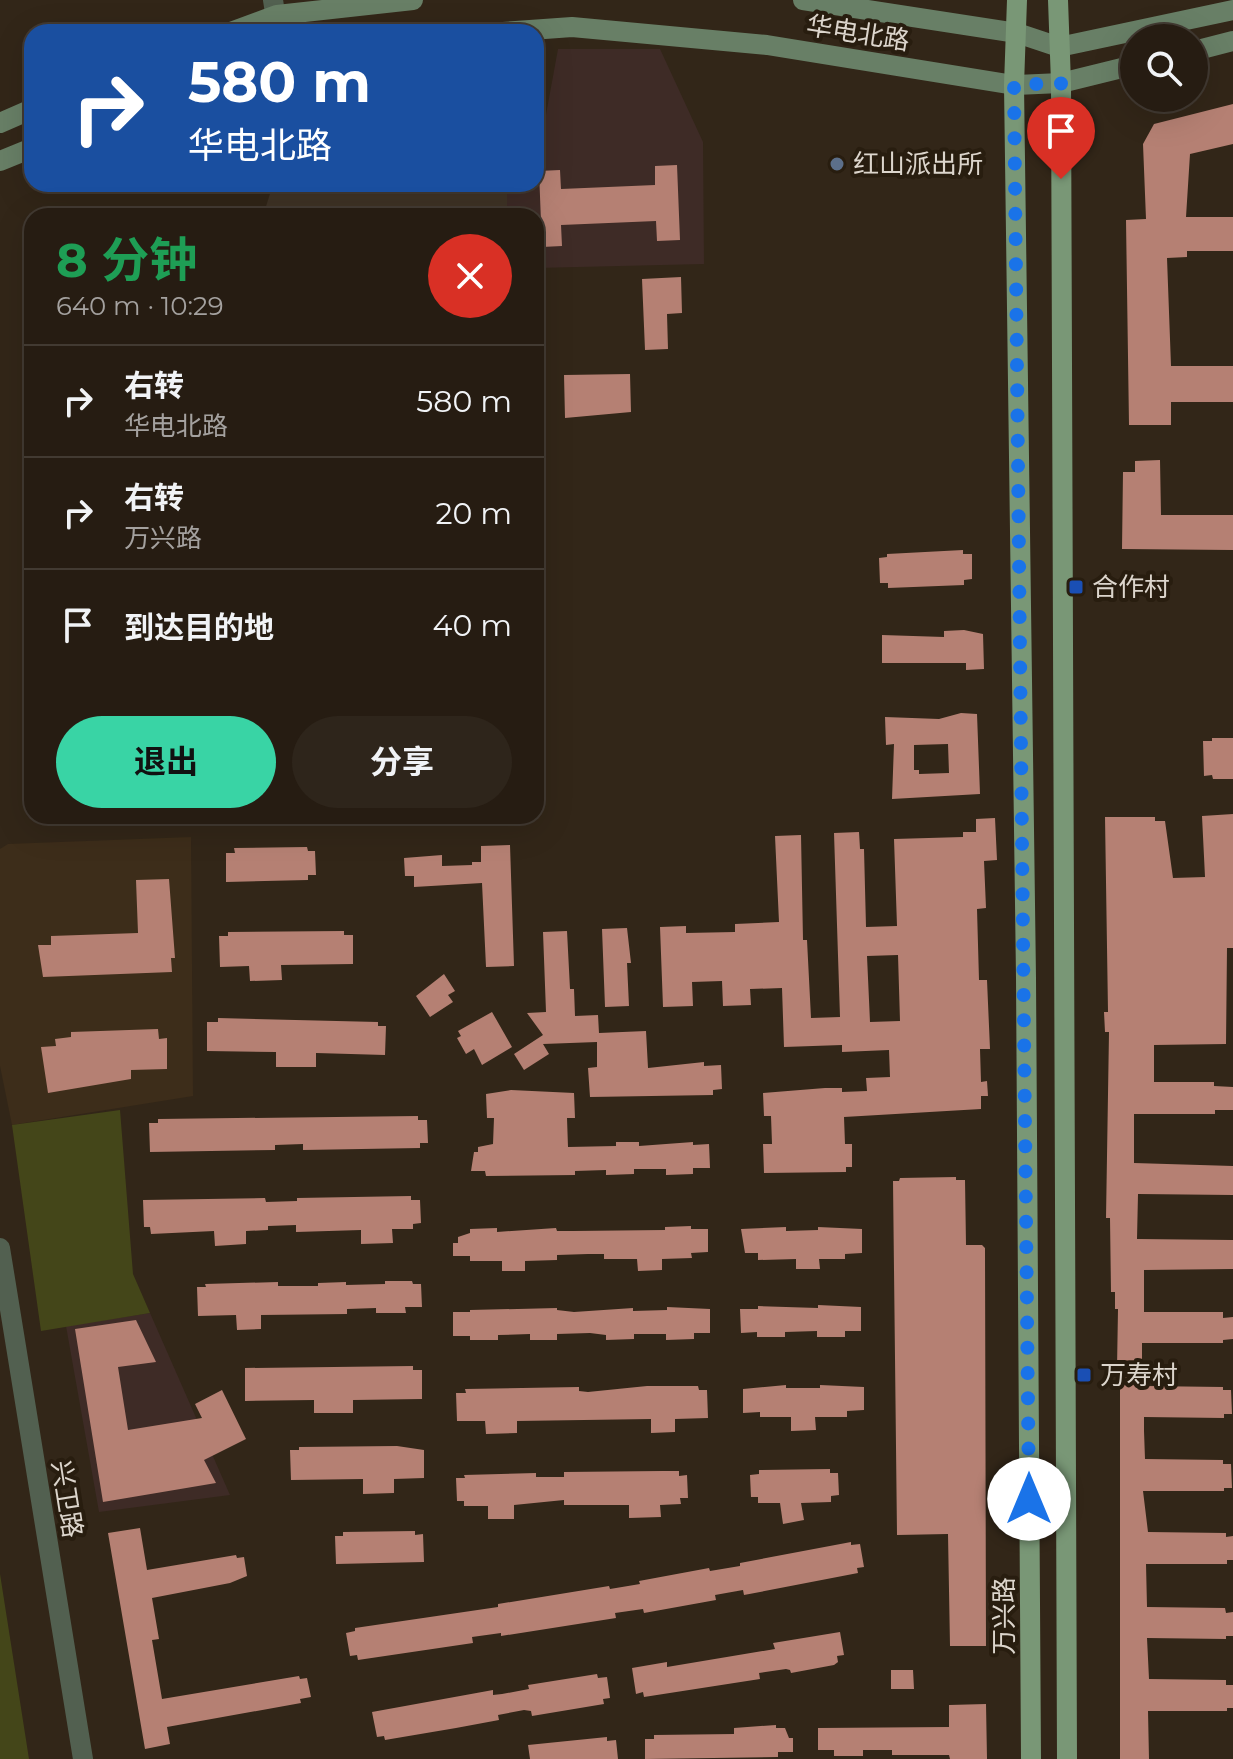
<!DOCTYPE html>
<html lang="zh">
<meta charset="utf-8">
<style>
:root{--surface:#261c12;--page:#2e251b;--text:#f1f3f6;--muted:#a4a19f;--line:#423a32;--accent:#39d4a5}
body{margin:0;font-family:Montserrat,"Noto Sans SC",sans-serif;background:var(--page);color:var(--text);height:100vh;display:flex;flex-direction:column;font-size:30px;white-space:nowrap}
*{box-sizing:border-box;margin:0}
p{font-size:26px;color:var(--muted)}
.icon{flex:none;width:44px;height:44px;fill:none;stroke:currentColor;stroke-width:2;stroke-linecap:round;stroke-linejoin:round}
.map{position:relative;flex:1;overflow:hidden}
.side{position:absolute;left:24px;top:208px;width:520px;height:616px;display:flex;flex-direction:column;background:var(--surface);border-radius:24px;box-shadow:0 8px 32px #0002,0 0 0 2px var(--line)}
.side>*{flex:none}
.guide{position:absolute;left:24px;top:24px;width:520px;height:168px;border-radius:24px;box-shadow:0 8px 32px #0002,0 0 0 2px var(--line);background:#1a4fa0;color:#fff;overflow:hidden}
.buttons{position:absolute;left:1120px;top:24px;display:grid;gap:16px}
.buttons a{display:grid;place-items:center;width:88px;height:88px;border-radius:50%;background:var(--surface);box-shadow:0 8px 32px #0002,0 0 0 2px var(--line);font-size:40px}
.pin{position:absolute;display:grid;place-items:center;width:68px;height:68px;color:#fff;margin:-82px -34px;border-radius:50% 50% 50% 0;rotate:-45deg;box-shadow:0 0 8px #0007}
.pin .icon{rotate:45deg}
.me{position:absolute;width:88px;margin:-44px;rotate:0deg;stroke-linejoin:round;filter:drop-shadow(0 0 6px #0008)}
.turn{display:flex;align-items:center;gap:28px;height:168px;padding:0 32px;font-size:36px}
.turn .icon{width:104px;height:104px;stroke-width:2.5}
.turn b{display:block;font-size:56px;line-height:68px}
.round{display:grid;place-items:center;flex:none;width:84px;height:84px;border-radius:42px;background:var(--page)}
.summary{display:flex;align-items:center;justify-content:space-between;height:136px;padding:0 32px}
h1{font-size:48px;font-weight:700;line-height:60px;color:#1e9e55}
.cta{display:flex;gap:16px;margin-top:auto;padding:16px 32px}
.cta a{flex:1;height:92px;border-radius:48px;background:var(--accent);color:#111;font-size:32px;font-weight:700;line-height:92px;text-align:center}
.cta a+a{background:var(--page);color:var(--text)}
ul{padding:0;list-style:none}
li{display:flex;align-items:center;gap:24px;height:112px;padding:0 32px;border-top:2px solid var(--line)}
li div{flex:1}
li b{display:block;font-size:30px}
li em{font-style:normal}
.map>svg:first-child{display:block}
</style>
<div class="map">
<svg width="1233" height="1759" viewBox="0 0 1233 1759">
<rect width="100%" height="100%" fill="#322618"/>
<path fill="#3e2b26" d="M 558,49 L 660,49 L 703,142 L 704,264 L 536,268 L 536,216 L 507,216 L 507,184 L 536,184 L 536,123 L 545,120 Z
M 150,1313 L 230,1495 L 99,1512 L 66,1326 Z"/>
<path fill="#403426" d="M 273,184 L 507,184 L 507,216 L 263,216 Z"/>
<path fill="#3d2d1a" d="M 191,837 L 193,1096 L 12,1125 L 0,1066 L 0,849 L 8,844 Z"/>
<path fill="#444619" d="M 120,1110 L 133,1274 L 150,1313 L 41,1331 L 12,1125 Z
M 0,1574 L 29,1759 L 0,1759 Z"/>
<path fill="#b58073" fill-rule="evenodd" d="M 1233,104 L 1233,144 L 1190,154 L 1186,217 L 1233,217 L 1233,251 L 1187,251 L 1187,257 L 1167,258 L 1171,366 L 1233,366 L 1233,402 L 1171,402 L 1171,425 L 1129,425 L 1126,220 L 1146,219 L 1143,144 L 1154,124 Z
M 677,165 L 680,240 L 657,241 L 656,221 L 561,225 L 562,246 L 542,247 L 539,171 L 560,170 L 561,189 L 655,185 L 655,166 Z
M 681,277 L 682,313 L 667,314 L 668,349 L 645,350 L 642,279 Z
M 630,374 L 631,412 L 565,418 L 564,375 Z
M 1160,460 L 1161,515 L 1233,515 L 1233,550 L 1122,549 L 1123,472 L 1135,472 L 1135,461 Z
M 963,550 L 963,554 L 972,554 L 972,579 L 964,580 L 964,585 L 888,588 L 888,583 L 880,583 L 879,558 L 887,557 L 887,554 Z
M 964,630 L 983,634 L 984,669 L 966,670 L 966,663 L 882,663 L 882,635 L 944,637 L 944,631 Z
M 961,713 L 977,714 L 980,794 L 892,799 L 894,744 L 886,745 L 885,717 L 939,719 ZM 948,744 L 949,773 L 919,774 L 919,770 L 914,770 L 914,745 Z
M 1212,738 L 1233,738 L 1233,779 L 1213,779 L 1212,775 L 1204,776 L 1203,741 L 1212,741 Z
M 1233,814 L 1233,948 L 1227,948 L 1226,1044 L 1154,1045 L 1154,1082 L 1214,1082 L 1214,1086 L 1233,1087 L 1233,1110 L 1215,1110 L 1215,1114 L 1134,1114 L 1134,1163 L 1233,1166 L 1233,1195 L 1138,1194 L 1137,1239 L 1233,1240 L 1233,1269 L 1144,1270 L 1144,1312 L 1223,1312 L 1223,1318 L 1233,1317 L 1233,1339 L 1223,1340 L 1223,1343 L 1142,1343 L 1142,1374 L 1146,1374 L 1146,1386 L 1223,1387 L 1223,1390 L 1231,1390 L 1232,1414 L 1224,1414 L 1224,1418 L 1144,1417 L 1144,1431 L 1145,1459 L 1223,1460 L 1223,1464 L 1231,1464 L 1232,1488 L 1224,1488 L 1224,1491 L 1143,1491 L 1148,1532 L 1226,1533 L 1226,1537 L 1233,1536 L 1233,1560 L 1227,1560 L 1227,1564 L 1146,1564 L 1147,1607 L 1225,1608 L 1226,1613 L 1233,1612 L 1233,1636 L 1226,1636 L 1226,1639 L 1147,1638 L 1149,1679 L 1226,1680 L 1226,1685 L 1233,1685 L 1233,1708 L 1227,1708 L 1227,1711 L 1148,1711 L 1149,1759 L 1120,1759 L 1120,1368 L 1117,1368 L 1118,1309 L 1115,1309 L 1115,1292 L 1111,1292 L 1110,1218 L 1106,1218 L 1109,1032 L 1105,1032 L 1104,1012 L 1108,1012 L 1105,817 L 1155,817 L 1155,821 L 1165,821 L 1173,878 L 1205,877 L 1202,816 Z
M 995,818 L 997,860 L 984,861 L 986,908 L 977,909 L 979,980 L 987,980 L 990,1049 L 980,1049 L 981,1082 L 987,1081 L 988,1096 L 981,1096 L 981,1109 L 844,1117 L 845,1144 L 852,1144 L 852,1167 L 846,1167 L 846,1172 L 764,1173 L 763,1144 L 772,1144 L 771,1116 L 764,1116 L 763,1093 L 825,1088 L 842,1088 L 842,1092 L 867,1091 L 866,1078 L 890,1077 L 889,1050 L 842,1052 L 842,1045 L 784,1047 L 782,988 L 750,989 L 751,1005 L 723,1006 L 722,981 L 692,982 L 693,1006 L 663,1007 L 660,927 L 686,926 L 686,933 L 735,932 L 735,924 L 779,922 L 775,836 L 801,835 L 803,940 L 807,940 L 811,1018 L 840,1017 L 834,833 L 859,832 L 860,849 L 864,849 L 866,927 L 897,926 L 894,839 L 963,837 L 963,832 L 976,832 L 976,819 ZM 898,955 L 900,1021 L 870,1022 L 867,956 Z
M 510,845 L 514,966 L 486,967 L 482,883 L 414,887 L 414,876 L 405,876 L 404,858 L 442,855 L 442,866 L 472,865 L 472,862 L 481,862 L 481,846 Z
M 307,847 L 308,851 L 315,851 L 316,875 L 308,875 L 308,880 L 226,882 L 226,853 L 235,853 L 234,848 Z
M 169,879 L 175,958 L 171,958 L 172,972 L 43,977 L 38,945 L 51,945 L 51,936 L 138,933 L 136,880 Z
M 627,928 L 631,963 L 627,963 L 629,1006 L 605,1007 L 602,929 Z
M 344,931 L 344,935 L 353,935 L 353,964 L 281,965 L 282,980 L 250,981 L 249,966 L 220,967 L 219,936 L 228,936 L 228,932 Z
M 567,931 L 570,989 L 574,989 L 575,1016 L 598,1015 L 599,1033 L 646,1031 L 648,1068 L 704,1062 L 704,1066 L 721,1065 L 722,1089 L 713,1090 L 713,1095 L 590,1097 L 588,1068 L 597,1067 L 597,1042 L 543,1044 L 549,1054 L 524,1070 L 514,1054 L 543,1035 L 527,1013 L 546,1012 L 543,932 Z
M 444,974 L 455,991 L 448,995 L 453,1002 L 430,1017 L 416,996 Z
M 492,1012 L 512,1047 L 482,1065 L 474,1049 L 466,1054 L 457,1038 L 461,1036 L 458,1031 Z
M 218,1018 L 378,1022 L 378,1026 L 386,1026 L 385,1055 L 316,1053 L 316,1067 L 276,1067 L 276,1052 L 207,1051 L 207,1022 L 218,1022 Z
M 158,1029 L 159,1039 L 167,1038 L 167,1069 L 131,1070 L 131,1079 L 48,1093 L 41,1047 L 56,1046 L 55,1039 L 71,1037 L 71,1032 Z
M 511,1090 L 574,1093 L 575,1118 L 567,1118 L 568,1147 L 616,1146 L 616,1142 L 639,1142 L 639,1146 L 693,1142 L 693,1145 L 709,1144 L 710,1168 L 693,1168 L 693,1174 L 666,1175 L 666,1169 L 634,1169 L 634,1174 L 606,1175 L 606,1170 L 575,1171 L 575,1175 L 486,1176 L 485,1171 L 471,1171 L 474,1152 L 478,1152 L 478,1147 L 493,1144 L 494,1118 L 487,1118 L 486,1094 Z
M 418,1116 L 418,1120 L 427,1120 L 428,1143 L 420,1143 L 420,1148 L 303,1150 L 303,1144 L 275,1145 L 275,1150 L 150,1152 L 149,1123 L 158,1123 L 158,1119 Z
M 956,1177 L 956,1180 L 965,1180 L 966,1245 L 982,1245 L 985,1248 L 986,1646 L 950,1646 L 948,1534 L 897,1535 L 893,1181 L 899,1181 L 900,1178 Z
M 411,1196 L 411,1200 L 420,1200 L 421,1223 L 413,1224 L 413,1229 L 392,1229 L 393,1243 L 361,1244 L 361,1230 L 296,1232 L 296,1225 L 268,1226 L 268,1230 L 246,1231 L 246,1244 L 215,1246 L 214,1231 L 151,1234 L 150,1227 L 144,1227 L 143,1200 L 265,1198 L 266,1202 L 297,1201 L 297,1198 Z
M 691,1226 L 691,1229 L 708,1229 L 708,1252 L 691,1253 L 692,1258 L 662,1259 L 662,1270 L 638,1271 L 637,1259 L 604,1259 L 604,1254 L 588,1254 L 557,1255 L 557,1260 L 525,1261 L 525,1271 L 502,1271 L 502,1261 L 470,1261 L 470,1256 L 453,1256 L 453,1243 L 458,1243 L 458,1237 L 470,1233 L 470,1229 L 497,1228 L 497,1232 L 556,1228 L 557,1231 L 573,1231 L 665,1230 L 665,1227 Z
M 786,1227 L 786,1231 L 818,1230 L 818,1227 L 862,1229 L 862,1253 L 845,1254 L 845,1259 L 819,1259 L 820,1269 L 796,1269 L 796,1259 L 758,1260 L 758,1253 L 745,1253 L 741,1229 Z
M 385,1281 L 412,1281 L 413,1284 L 421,1284 L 422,1307 L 405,1307 L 406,1313 L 376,1313 L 376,1308 L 347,1309 L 347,1314 L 261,1315 L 261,1329 L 237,1330 L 236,1315 L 198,1316 L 197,1287 L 206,1287 L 205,1284 L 278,1282 L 278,1286 L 318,1286 L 318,1283 L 346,1282 L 346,1285 L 385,1284 Z
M 818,1305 L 861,1307 L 861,1331 L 845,1331 L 845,1337 L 817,1337 L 817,1331 L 785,1332 L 785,1337 L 757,1337 L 757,1332 L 741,1333 L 740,1309 L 758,1309 L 758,1306 L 818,1308 Z
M 667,1307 L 710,1309 L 710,1333 L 694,1333 L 694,1339 L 666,1340 L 666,1334 L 634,1334 L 634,1339 L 606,1340 L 606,1335 L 590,1333 L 557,1334 L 557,1340 L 530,1340 L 530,1334 L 498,1335 L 498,1340 L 470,1340 L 470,1336 L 453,1336 L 453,1312 L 470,1312 L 470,1310 L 557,1308 L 557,1310 L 574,1312 L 633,1308 L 633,1311 L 667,1310 Z
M 136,1320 L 156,1362 L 118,1367 L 128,1430 L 202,1418 L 195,1404 L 222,1390 L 246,1439 L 204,1460 L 216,1483 L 103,1502 L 75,1329 Z
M 413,1366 L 413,1370 L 422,1370 L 422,1399 L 353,1400 L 353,1413 L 314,1413 L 314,1400 L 245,1401 L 245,1368 Z
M 786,1385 L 786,1388 L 820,1388 L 820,1385 L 864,1387 L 864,1410 L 847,1411 L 847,1417 L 815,1417 L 816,1430 L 791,1431 L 791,1417 L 760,1417 L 760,1412 L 743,1413 L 743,1389 Z
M 647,1386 L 698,1386 L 699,1390 L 707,1390 L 708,1418 L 675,1419 L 675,1432 L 651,1433 L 651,1419 L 517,1421 L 517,1433 L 486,1434 L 485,1421 L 457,1421 L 456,1393 L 466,1393 L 465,1389 L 579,1387 L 579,1391 L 588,1392 Z
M 397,1446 L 424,1450 L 424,1478 L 394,1479 L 394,1493 L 363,1494 L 363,1479 L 291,1480 L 290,1450 L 299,1450 L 299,1447 Z
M 830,1469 L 830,1473 L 838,1473 L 839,1495 L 831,1496 L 831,1502 L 801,1503 L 804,1520 L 783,1524 L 780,1503 L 758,1503 L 758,1497 L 751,1497 L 750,1475 L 759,1474 L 759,1470 Z
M 662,1471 L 679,1471 L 679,1476 L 687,1475 L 688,1498 L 680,1498 L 681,1504 L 660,1505 L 661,1517 L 629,1518 L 629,1505 L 564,1505 L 564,1500 L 514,1505 L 514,1519 L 488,1519 L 488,1506 L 464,1506 L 464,1501 L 457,1501 L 456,1478 L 465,1478 L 464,1475 L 536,1473 L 536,1477 L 564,1477 L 564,1472 Z
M 140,1528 L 147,1570 L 236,1555 L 237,1558 L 244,1557 L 247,1576 L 230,1583 L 152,1598 L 159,1639 L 152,1640 L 162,1699 L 299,1676 L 300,1679 L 307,1678 L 311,1697 L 300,1699 L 301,1703 L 167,1727 L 170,1744 L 145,1749 L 108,1533 Z
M 415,1531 L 415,1535 L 423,1534 L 424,1562 L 336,1564 L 335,1536 L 343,1536 L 343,1532 Z
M 851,1542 L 851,1545 L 860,1544 L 864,1567 L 857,1568 L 858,1573 L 744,1595 L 743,1590 L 715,1595 L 716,1600 L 644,1613 L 643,1609 L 615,1613 L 616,1618 L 501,1636 L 501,1633 L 472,1637 L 473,1643 L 358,1660 L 357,1655 L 350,1656 L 346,1633 L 355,1631 L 355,1628 L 498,1607 L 498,1604 L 609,1586 L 610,1589 L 640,1584 L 639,1581 L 709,1568 L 710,1571 L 740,1566 L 740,1563 Z
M 840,1632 L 844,1655 L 837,1656 L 838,1662 L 834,1665 L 791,1673 L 790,1670 L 786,1669 L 759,1673 L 760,1679 L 644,1697 L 643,1692 L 636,1694 L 632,1668 L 667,1662 L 667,1667 L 775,1649 L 773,1643 Z
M 891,1670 L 913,1670 L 914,1689 L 891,1689 Z
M 597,1674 L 598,1678 L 607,1677 L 610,1698 L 603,1699 L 604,1704 L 532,1716 L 531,1711 L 524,1710 L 498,1715 L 499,1720 L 456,1728 L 385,1740 L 384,1736 L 377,1737 L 372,1712 L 493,1690 L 493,1695 L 502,1694 L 529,1689 L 528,1685 Z
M 986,1704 L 987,1759 L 950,1759 L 949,1755 L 892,1755 L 892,1750 L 863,1750 L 863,1756 L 834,1756 L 834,1750 L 818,1750 L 818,1728 L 949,1727 L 949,1705 Z
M 776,1725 L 776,1728 L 785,1728 L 789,1738 L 793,1738 L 793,1752 L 778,1752 L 778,1757 L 645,1759 L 645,1739 L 654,1739 L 654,1735 L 734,1734 L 734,1728 Z
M 607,1737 L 607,1741 L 616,1740 L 618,1759 L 530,1759 L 528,1745 Z"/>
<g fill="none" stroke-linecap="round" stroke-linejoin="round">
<path stroke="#526050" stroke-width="20" d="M 273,0 L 278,32
M 0,1248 L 83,1759"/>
<path stroke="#687f66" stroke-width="20" d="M 803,0 L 1017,33 L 1059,47 L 1233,10
M 231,32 L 277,15 L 413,0
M 503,32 L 572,27 L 767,45 L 1014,85 L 1061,83 L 1134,65
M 1194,51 L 1233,41
M 0,123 L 32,109
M 0,161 L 32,148"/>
<path stroke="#799776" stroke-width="20" d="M 1017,0 L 1014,85 L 1026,978 L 1031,1759
M 1058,0 L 1061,83 L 1067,1759"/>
</g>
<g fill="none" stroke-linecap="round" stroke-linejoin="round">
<path stroke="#1a73e8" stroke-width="14" stroke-dasharray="0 25.2" d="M 1029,1499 L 1014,85 L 1061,83 L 1061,179"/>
</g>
<circle fill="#5c6f8a" stroke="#281d0f" stroke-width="3" cx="837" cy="164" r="8"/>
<g fill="#1a4fb4" stroke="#281d0f" stroke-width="3">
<rect x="1068" y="579" width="16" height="16" rx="4"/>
<rect x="1076" y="1367" width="16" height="16" rx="4"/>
</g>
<g text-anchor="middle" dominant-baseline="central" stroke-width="8" stroke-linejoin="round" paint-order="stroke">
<g font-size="26" fill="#dcd5cc" stroke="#281d0f">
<text transform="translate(858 33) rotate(9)">华电北路</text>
<text transform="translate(67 1499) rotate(81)">兴卫路</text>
<text transform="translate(1004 1616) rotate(-90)">万兴路</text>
</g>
<g font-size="26" fill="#dcd5cc" stroke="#281d0f" text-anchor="start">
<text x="853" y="164">红山派出所</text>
<text x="1092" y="587">合作村</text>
<text x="1100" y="1375">万寿村</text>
</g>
</g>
</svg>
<div class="buttons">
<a><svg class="icon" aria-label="search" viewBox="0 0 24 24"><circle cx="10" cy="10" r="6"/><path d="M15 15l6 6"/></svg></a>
</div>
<div class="pin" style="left:1061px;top:179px;background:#d93025"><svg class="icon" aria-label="arrive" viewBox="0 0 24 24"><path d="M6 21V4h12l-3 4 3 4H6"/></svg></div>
<svg class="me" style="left:1029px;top:1499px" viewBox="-20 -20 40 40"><circle r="19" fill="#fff"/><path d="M0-13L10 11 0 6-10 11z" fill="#1a73e8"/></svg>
<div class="guide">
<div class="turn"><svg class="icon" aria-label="right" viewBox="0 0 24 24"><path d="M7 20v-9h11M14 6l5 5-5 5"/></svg><div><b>580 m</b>华电北路</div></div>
</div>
<section class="side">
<div class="summary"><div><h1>8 分钟</h1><p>640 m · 10:29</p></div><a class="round" style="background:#d93025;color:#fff"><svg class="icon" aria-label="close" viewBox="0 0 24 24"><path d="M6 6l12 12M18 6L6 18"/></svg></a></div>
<ul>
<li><svg class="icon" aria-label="right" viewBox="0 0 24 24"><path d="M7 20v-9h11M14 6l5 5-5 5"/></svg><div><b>右转</b><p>华电北路</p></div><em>580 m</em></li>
<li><svg class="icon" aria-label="right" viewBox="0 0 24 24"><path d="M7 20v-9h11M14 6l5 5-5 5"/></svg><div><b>右转</b><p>万兴路</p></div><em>20 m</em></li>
<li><svg class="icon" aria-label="arrive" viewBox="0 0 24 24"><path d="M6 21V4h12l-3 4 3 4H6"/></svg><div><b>到达目的地</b></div><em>40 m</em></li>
</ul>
<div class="cta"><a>退出</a><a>分享</a></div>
</section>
</div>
